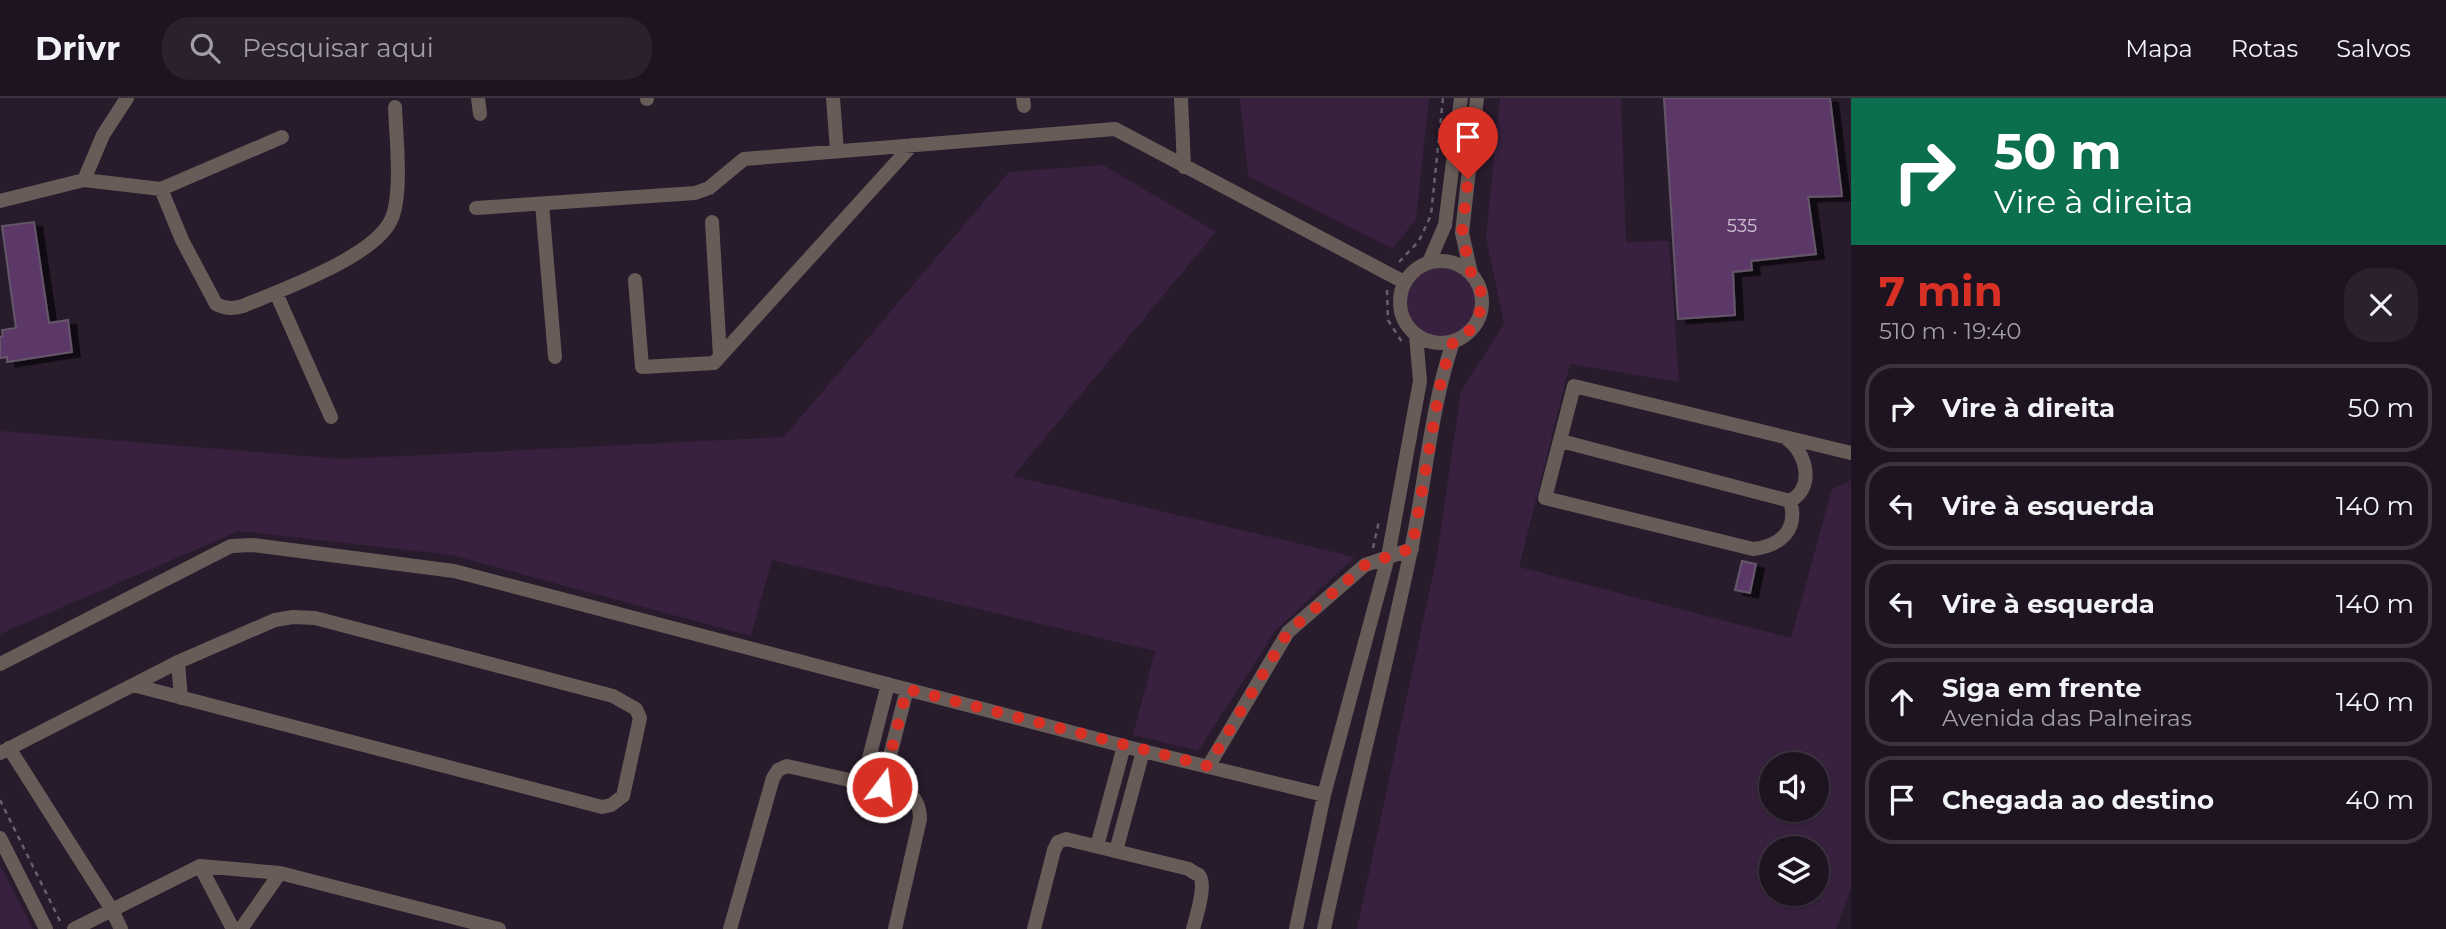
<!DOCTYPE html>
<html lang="pt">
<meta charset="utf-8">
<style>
:root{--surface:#1e1421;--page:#2b212e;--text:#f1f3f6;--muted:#a19ea5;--line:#3c333f;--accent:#d93025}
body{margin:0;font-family:Montserrat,sans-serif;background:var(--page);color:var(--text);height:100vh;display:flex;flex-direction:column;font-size:26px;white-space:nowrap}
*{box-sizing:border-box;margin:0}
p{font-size:23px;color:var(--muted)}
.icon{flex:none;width:38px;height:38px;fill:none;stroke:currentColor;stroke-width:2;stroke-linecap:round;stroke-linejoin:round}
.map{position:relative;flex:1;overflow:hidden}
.drawer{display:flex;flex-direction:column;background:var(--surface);width:595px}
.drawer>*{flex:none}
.top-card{background:#0b6e4f;color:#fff;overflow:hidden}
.fabs{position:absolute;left:1759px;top:654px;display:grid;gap:14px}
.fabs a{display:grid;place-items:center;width:70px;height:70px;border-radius:50%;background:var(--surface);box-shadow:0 2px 5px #0004,0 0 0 2px var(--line);font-size:35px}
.pin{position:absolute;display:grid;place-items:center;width:60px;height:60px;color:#fff;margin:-72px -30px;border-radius:50% 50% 50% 0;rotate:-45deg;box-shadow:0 0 7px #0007}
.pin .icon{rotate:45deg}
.me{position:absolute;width:77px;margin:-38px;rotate:15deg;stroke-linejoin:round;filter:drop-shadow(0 0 5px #0008)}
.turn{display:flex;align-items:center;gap:24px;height:147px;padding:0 28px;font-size:32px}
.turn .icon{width:91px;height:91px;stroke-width:2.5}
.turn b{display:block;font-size:49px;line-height:60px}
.round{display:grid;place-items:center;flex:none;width:74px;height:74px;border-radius:28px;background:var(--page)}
.overview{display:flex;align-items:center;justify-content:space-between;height:119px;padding:0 28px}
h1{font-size:42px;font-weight:700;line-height:52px;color:var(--accent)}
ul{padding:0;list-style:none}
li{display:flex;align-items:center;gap:21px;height:88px;margin:0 14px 10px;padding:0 14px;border:4px solid var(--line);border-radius:28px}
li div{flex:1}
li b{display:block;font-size:26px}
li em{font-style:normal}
header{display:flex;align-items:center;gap:42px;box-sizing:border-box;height:98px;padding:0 35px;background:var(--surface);border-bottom:2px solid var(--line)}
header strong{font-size:33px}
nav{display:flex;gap:38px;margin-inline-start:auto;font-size:24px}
.search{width:490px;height:63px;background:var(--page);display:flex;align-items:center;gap:18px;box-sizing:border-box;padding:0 24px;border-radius:28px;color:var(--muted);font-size:26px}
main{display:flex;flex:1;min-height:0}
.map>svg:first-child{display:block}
</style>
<header>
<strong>Drivr</strong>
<div class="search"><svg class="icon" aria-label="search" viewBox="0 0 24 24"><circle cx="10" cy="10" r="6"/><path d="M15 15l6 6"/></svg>Pesquisar aqui</div>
<nav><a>Mapa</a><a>Rotas</a><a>Salvos</a></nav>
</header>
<main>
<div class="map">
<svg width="1851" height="831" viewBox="0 0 1851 831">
<defs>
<filter id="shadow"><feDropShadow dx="8" dy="4.5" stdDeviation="0" flood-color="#0009"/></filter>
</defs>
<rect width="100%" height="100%" fill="#281b2c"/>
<path fill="#37213f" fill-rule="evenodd" d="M 1240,0 L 1429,0 L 1416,121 L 1393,151 L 1248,78 Z
M 1500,0 L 1621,0 L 1626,144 L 1669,143 L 1679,284 L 1570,266 L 1519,469 L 1791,540 L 1832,391 L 1851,382 L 1851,790 L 1836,831 L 1357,831 L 1437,458 L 1461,293 L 1504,226 L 1486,139 ZM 1771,667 L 1816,667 L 1816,712 L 1771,712 ZM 1771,751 L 1816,751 L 1816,796 L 1771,796 Z
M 1103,67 L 1216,134 L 1013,378 L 1355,459 L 1276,532 L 1198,653 L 1133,637 L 1155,553 L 772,462 L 751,538 L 451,457 L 239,433 L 0,536 L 0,333 L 342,361 L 784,339 L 1009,74 Z
M1406 204a35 35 0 1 1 70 0a35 35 0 1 1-70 0Z
M 0,767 L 33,831 L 0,831 Z"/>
<path fill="#5b3967" stroke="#65566a" stroke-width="2" filter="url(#shadow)" d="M 1664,0 L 1830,0 L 1842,98 L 1808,99 L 1816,156 L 1751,163 L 1752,172 L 1733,174 L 1735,217 L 1678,221 Z
M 34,124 L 49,225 L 68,222 L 72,254 L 7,264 L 7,259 L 0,260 L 0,239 L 3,238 L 2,232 L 16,230 L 2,128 Z
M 1742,463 L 1756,466 L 1750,495 L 1735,492 Z"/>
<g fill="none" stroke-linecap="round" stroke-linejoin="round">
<path stroke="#695e6d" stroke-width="2.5" stroke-dasharray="5 5" stroke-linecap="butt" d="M 1399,164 L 1419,143 L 1431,117 L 1443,0
M 1387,192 L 1388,222 L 1402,244
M 1373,450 L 1379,423
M 0,702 L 61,825"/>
<path stroke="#685c58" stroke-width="14" d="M 478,0 L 480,16
M 647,0 L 647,1
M 833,0 L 837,53
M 1023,0 L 1024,8
M 1181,0 L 1184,69
M 84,82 L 161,91 L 282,39
M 161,91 L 182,142 L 216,206 C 226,211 233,211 243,208 C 281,192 374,159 391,122 C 403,97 396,38 395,9
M 0,103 L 84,82 L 103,37 L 127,0
M 542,106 L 555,259
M 476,110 L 695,95 L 709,90 L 744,61 L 1115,31 L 1404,184
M 712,124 L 720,258
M1400 204a41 41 0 1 1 82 0a41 41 0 1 1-82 0Z
M 1429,164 L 1445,127 L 1461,0
M 1471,175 L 1462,135 L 1477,0
M 635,182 L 642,269 L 714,265 L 912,47
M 276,195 L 331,319
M 1787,341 C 1807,355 1815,390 1790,403 C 1799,432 1780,448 1753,451 L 1545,400 L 1574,288 L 1851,355
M 1561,343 L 1790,403
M 178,564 L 181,600
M 0,566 L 231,448 L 253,447 L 454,473 L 1143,653 L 1324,697
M 9,650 L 112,812 L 121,831
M 0,655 L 178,564 L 275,522 L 293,519 L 315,520 L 613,598 L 636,611 L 640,620 L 623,698 L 611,707 L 602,709 L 133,587
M 1208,669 L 1288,534 L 1365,467 L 1412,451
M 863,684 L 888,586
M 882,689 L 907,591
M 0,740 L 46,831
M 1097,748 L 1124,648
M 1116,753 L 1143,653
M 200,768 L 233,831
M 74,831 L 200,768 L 280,775 L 499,831
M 241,831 L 280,775
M 730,831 L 773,680 L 778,672 L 787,668 L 911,696 C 918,704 920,711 920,721 L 895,831
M 1034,831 L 1054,752 L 1058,744 L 1066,741 L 1189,771 C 1190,772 1197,776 1199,777 C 1207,787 1196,819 1193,831
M 1296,831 L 1324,697 L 1388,459 L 1420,283 L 1416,237
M 1324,831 C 1351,704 1384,579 1411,452 C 1426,382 1430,312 1453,244"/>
</g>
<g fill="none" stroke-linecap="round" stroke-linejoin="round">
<path stroke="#d93025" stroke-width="12" stroke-dasharray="0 21.6" d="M 882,689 L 907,591 L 1208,668 L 1288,534 L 1365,467 L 1412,450 L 1442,277 L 1453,244 L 1473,230 L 1482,208 L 1482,196 L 1471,175 L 1462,135 L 1468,81"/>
</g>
<g text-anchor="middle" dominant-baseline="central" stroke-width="7" stroke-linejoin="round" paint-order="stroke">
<g font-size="18" fill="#cebfd3">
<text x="1742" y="128">535</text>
</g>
</g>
</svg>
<div class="fabs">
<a><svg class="icon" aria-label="sound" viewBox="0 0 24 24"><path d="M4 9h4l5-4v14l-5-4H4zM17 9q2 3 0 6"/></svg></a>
<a><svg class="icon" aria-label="layers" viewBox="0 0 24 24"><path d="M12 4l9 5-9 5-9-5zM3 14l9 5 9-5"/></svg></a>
</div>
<div class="pin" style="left:1468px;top:81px;background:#d93025"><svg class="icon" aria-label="arrive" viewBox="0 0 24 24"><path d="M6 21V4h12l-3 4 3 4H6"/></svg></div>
<svg class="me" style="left:882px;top:689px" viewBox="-20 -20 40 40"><circle r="17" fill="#d93025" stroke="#fff" stroke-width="3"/><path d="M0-11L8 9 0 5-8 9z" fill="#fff"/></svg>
</div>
<section class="drawer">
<div class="top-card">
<div class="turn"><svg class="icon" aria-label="right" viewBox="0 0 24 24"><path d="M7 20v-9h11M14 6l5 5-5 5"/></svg><div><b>50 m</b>Vire à direita</div></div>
</div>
<div class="overview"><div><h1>7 min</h1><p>510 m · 19:40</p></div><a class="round"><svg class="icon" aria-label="close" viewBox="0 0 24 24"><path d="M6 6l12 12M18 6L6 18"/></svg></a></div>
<ul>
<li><svg class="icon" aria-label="right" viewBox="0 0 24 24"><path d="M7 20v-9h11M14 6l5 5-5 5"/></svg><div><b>Vire à direita</b></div><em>50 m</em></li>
<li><svg class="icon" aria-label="left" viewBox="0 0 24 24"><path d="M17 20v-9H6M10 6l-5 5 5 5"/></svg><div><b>Vire à esquerda</b></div><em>140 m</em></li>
<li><svg class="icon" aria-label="left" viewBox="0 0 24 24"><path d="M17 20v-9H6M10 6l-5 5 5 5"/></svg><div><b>Vire à esquerda</b></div><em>140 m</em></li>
<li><svg class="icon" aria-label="ahead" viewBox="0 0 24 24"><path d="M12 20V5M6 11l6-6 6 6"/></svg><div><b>Siga em frente</b><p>Avenida das Palneiras</p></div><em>140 m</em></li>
<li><svg class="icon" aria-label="arrive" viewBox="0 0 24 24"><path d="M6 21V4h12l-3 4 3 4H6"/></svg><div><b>Chegada ao destino</b></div><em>40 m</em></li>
</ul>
</section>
</main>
